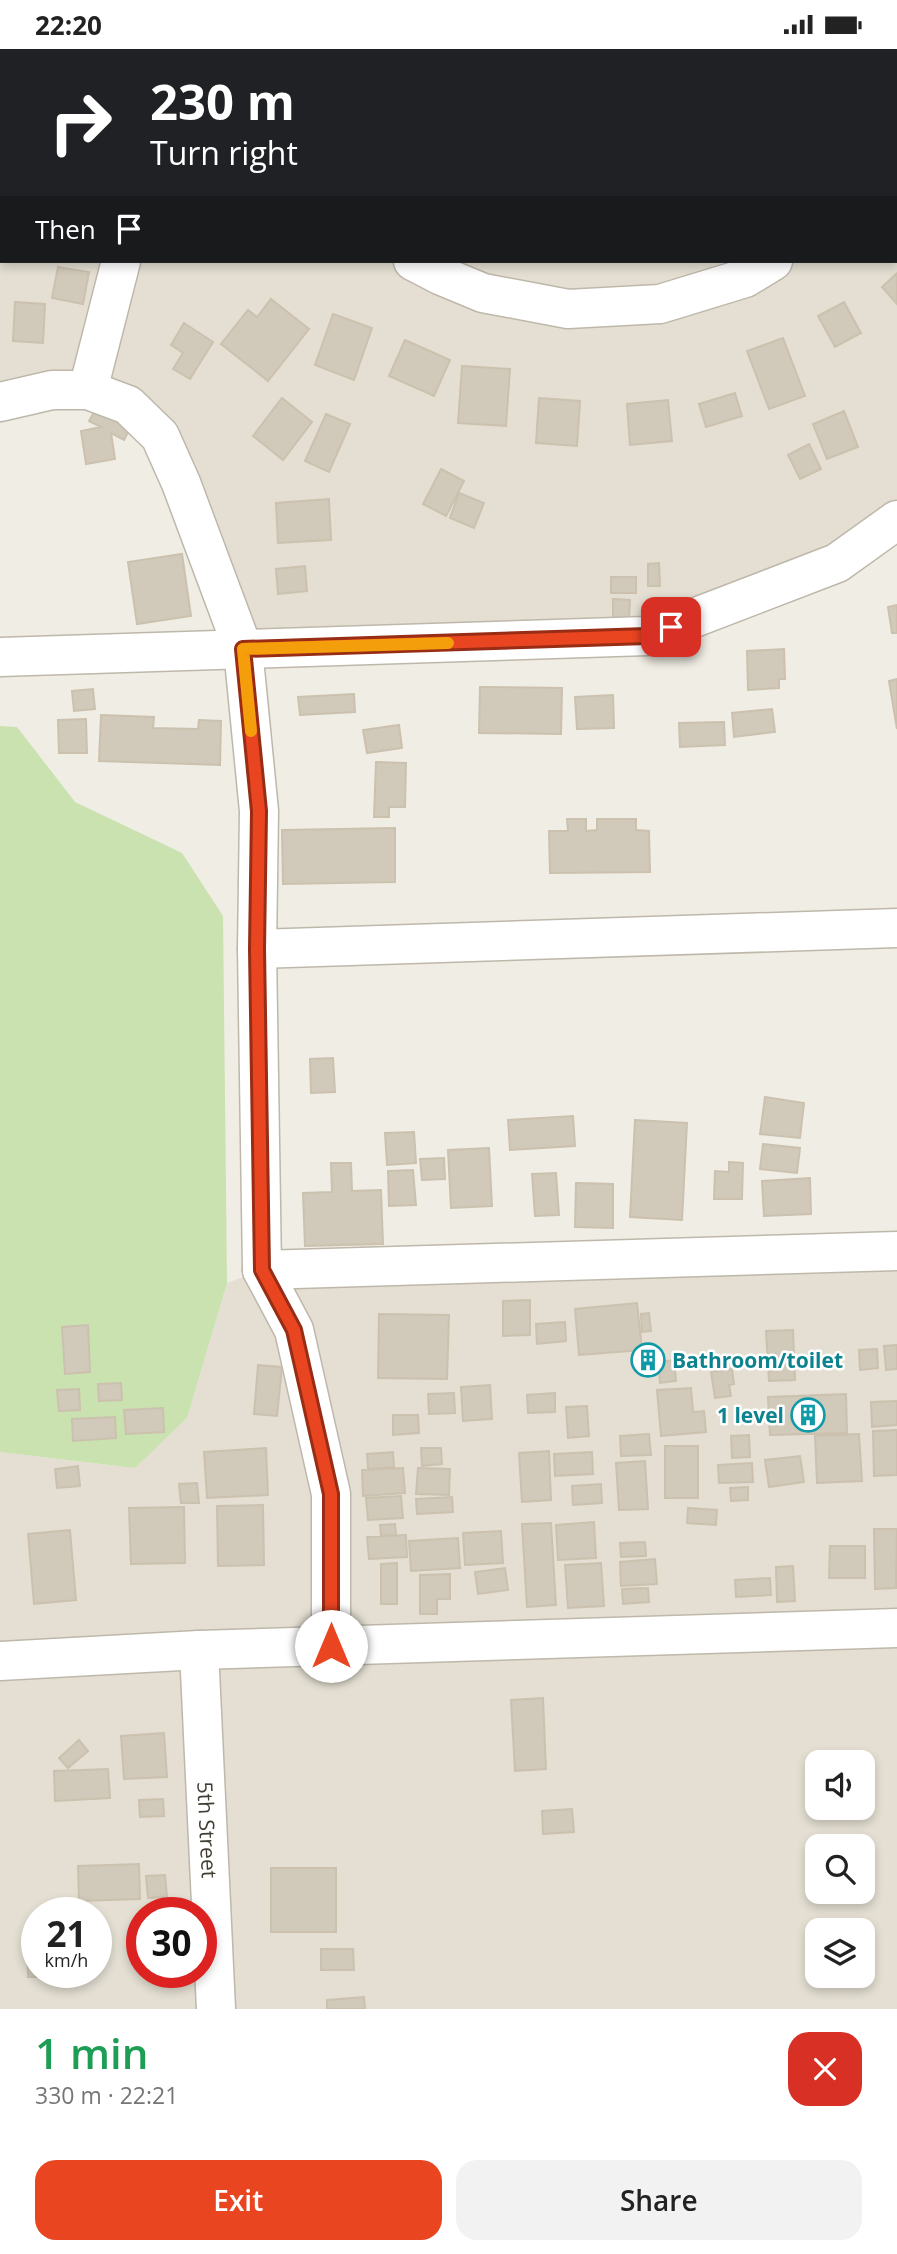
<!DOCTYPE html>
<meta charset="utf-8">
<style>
:root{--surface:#fff;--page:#f2f2f2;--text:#222;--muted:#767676;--accent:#ea4521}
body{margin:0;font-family:"Open Sans",sans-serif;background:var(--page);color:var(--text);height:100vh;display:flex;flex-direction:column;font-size:26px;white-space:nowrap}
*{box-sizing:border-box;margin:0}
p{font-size:23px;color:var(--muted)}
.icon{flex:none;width:38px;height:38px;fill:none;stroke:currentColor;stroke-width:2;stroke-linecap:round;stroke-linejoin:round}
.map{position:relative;height:1960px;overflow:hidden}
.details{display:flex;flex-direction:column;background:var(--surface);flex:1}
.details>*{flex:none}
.hud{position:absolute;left:0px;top:0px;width:898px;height:214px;box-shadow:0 4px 10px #0003;background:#202124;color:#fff;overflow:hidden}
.fabs{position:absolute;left:805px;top:1701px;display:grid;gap:14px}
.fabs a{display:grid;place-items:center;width:70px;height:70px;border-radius:14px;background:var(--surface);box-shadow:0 4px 10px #0003;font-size:35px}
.speed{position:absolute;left:21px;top:1848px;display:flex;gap:14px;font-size:35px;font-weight:700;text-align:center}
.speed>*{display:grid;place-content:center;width:91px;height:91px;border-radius:50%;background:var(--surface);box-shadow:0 4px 10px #0003;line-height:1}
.speed small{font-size:18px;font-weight:400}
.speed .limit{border:10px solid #d22;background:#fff;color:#111}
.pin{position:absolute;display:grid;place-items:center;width:60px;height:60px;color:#fff;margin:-30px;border-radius:14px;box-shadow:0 4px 10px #0006}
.me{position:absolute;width:77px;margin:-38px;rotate:0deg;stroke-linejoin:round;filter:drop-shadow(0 0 5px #0008)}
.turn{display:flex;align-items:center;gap:24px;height:147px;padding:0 35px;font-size:32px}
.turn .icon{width:91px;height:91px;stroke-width:2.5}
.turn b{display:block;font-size:49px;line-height:60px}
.then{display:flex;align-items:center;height:66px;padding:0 35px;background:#0003;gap:14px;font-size:26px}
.round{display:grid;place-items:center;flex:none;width:74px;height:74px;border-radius:21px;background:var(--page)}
.headline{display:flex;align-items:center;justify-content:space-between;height:119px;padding:0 35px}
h1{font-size:42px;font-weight:600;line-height:52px;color:#1e9e55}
.cta{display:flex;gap:14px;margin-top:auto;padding:14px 35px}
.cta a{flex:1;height:80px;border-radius:21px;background:var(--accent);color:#fff;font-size:28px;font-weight:600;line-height:80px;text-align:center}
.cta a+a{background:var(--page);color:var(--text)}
.status{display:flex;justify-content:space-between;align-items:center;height:49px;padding:0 35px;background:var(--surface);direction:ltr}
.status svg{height:19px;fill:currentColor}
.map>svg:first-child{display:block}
</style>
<div class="status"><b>22:20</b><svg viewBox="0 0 49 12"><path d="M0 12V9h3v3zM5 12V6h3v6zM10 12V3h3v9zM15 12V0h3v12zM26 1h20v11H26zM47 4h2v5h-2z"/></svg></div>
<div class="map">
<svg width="897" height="1960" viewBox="0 0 897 1960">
<rect width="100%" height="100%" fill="#f0ede4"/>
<path fill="#e4dfd2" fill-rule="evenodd" d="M 0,0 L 897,0 L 897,471 L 647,587 L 243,600 L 128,356 L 0,353 ZM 2,2 L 896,2 L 896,212 L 2,212 Z
M 897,1203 L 897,1960 L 0,1960 L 0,1403 L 135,1419 L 187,1369 L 227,1234 L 262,1221 ZM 817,1713 L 863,1713 L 863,1759 L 817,1759 ZM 817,1797 L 863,1797 L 863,1843 L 817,1843 ZM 37,1864 L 96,1864 L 96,1923 L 37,1923 ZM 142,1864 L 201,1864 L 201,1923 L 142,1923 ZM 817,1881 L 863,1881 L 863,1927 L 817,1927 Z"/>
<path fill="#cae2af" d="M 0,677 L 17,678 L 75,753 L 182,804 L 223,867 L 227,1234 L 187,1369 L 135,1419 L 0,1403 Z"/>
<path fill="#d1c9ba" stroke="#cbc1ae" stroke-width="2" d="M 58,218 L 89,223 L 83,255 L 52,249 Z
M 897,224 L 897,255 L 882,238 Z
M 271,250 L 309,280 L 268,332 L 221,295 L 248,261 L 257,268 Z
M 15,253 L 45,255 L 43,294 L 13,292 Z
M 844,253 L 861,284 L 835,298 L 818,267 Z
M 333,265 L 372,279 L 354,331 L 315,316 Z
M 184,274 L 213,293 L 190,330 L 173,320 L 183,304 L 171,296 Z
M 783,289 L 805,347 L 769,360 L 747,302 Z
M 405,291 L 450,311 L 434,347 L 389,327 Z
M 462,317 L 510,320 L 506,377 L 458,374 Z
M 735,344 L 742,367 L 706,378 L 699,355 Z
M 282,349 L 312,373 L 283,411 L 253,387 Z
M 539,349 L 580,352 L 577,397 L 536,394 Z
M 668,351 L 672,392 L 630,396 L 627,355 Z
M 98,356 L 133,374 L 124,391 L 111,384 L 115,410 L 86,415 L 81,382 L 101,378 L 89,372 Z
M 844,362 L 858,398 L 827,410 L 813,375 Z
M 326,365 L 350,375 L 329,423 L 305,412 Z
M 809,395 L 821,420 L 800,430 L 788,406 Z
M 441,420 L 464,432 L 446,467 L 423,455 Z
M 459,444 L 484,454 L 474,479 L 450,469 Z
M 329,450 L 331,491 L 278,494 L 276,454 Z
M 182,505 L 191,567 L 137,575 L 128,513 Z
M 659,514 L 660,537 L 648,537 L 648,515 Z
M 305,517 L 307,542 L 278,545 L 276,520 Z
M 611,528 L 636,528 L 636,544 L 611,544 Z
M 613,550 L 630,551 L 629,570 L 613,569 Z
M 897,556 L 897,584 L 892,584 L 888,558 Z
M 784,600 L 785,630 L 779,630 L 779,639 L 748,641 L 747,602 Z
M 897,630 L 897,680 L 889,632 Z
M 480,638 L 562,639 L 561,685 L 479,684 Z
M 93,640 L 95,660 L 74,662 L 72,642 Z
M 354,645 L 355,663 L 300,666 L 298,648 Z
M 613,646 L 614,679 L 577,680 L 575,648 Z
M 772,660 L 775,683 L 734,688 L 732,664 Z
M 101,666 L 154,668 L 153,679 L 198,680 L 199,671 L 221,672 L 220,716 L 99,712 Z
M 86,670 L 87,704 L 59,704 L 58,671 Z
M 724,673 L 725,696 L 680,698 L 679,674 Z
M 399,676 L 402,699 L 367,704 L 363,681 Z
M 376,713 L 406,714 L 405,758 L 389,758 L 389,768 L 374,768 Z
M 567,770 L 586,770 L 586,782 L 597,781 L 597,770 L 636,770 L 636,781 L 649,782 L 650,823 L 550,824 L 549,782 L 568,782 Z
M 395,779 L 395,833 L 283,835 L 282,781 Z
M 333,1009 L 335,1043 L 311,1044 L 310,1010 Z
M 765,1048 L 804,1054 L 800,1089 L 760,1085 Z
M 573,1067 L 575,1097 L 510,1101 L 508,1071 Z
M 635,1071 L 687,1074 L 682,1171 L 630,1168 Z
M 414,1083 L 416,1114 L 387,1116 L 385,1084 Z
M 763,1095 L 800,1099 L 797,1124 L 760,1120 Z
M 489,1099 L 492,1157 L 451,1159 L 448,1101 Z
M 444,1109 L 445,1130 L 422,1131 L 420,1110 Z
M 729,1113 L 743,1114 L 742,1150 L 714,1150 L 715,1122 L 729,1123 Z
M 331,1114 L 351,1114 L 352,1142 L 381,1141 L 383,1195 L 305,1197 L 303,1144 L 332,1143 Z
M 413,1121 L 416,1156 L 389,1157 L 388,1122 Z
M 556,1124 L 559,1166 L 535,1167 L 532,1125 Z
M 810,1129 L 811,1165 L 764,1167 L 762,1132 Z
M 576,1134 L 613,1135 L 613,1179 L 575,1178 Z
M 530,1251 L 530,1286 L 503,1287 L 503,1252 Z
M 637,1254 L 642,1301 L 579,1306 L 575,1260 Z
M 649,1264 L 651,1282 L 642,1283 L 641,1265 Z
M 379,1265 L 449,1266 L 447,1330 L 378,1329 Z
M 565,1273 L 566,1292 L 537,1295 L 536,1275 Z
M 88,1276 L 90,1323 L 65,1325 L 62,1278 Z
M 793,1281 L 795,1331 L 769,1332 L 766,1282 Z
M 897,1296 L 897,1320 L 886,1321 L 884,1297 Z
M 877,1300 L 878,1319 L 860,1321 L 859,1301 Z
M 651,1301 L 654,1319 L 644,1320 L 642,1302 Z
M 674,1311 L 676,1332 L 660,1334 L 658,1313 Z
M 258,1316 L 282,1318 L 277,1367 L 254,1365 Z
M 732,1320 L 734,1335 L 729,1336 L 731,1347 L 715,1349 L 711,1323 Z
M 121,1334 L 122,1351 L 99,1352 L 98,1335 Z
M 490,1336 L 492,1370 L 463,1372 L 461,1338 Z
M 691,1339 L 693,1363 L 704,1362 L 706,1383 L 661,1387 L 657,1341 Z
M 79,1340 L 80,1361 L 59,1362 L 57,1341 Z
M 454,1344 L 455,1364 L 429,1365 L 428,1345 Z
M 555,1344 L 555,1363 L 528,1364 L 527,1346 Z
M 846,1345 L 847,1384 L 770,1386 L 768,1348 Z
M 897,1352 L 897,1376 L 872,1378 L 871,1353 Z
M 587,1357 L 589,1387 L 568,1389 L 566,1358 Z
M 163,1359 L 164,1383 L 126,1385 L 124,1361 Z
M 393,1366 L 418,1366 L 419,1384 L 393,1386 Z
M 115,1368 L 116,1389 L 73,1392 L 72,1370 Z
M 897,1381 L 897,1426 L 874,1427 L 873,1382 Z
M 649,1385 L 651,1406 L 621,1407 L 620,1387 Z
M 859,1385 L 862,1432 L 817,1434 L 815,1387 Z
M 749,1386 L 750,1408 L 732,1409 L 731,1387 Z
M 665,1397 L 698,1397 L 698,1449 L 665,1449 Z
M 266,1399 L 268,1446 L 207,1449 L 204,1403 Z
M 421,1399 L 441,1399 L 442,1415 L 422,1417 Z
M 549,1402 L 551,1451 L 522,1453 L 519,1404 Z
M 393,1403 L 394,1418 L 368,1420 L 367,1405 Z
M 592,1403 L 593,1425 L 555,1427 L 554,1405 Z
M 800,1407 L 804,1433 L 769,1438 L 765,1411 Z
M 645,1412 L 648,1460 L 619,1461 L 616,1414 Z
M 752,1414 L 753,1433 L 719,1434 L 718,1416 Z
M 78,1417 L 80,1437 L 57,1439 L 55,1420 Z
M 403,1419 L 405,1444 L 363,1447 L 362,1421 Z
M 418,1419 L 450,1420 L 449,1446 L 416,1445 Z
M 197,1434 L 199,1454 L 181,1454 L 179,1435 Z
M 601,1435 L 602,1454 L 573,1456 L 572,1437 Z
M 748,1438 L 748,1451 L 731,1452 L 730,1439 Z
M 401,1447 L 403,1469 L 368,1471 L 366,1449 Z
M 452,1448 L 453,1463 L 417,1465 L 416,1450 Z
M 263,1456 L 264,1516 L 218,1517 L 217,1457 Z
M 184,1458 L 185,1514 L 131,1515 L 129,1459 Z
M 688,1459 L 717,1461 L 716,1476 L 687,1474 Z
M 594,1473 L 596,1509 L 558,1511 L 556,1476 Z
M 551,1474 L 556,1556 L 527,1558 L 522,1475 Z
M 395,1475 L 396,1486 L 381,1487 L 380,1476 Z
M 874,1480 L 897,1480 L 896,1539 L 875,1540 Z
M 70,1481 L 76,1551 L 34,1555 L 28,1485 Z
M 501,1482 L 503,1514 L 465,1516 L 463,1484 Z
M 406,1486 L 407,1508 L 369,1510 L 367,1488 Z
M 458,1489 L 460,1519 L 411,1522 L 409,1492 Z
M 645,1493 L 646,1507 L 621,1508 L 620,1494 Z
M 830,1497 L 865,1497 L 865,1529 L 829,1529 Z
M 655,1510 L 657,1535 L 621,1537 L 620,1513 Z
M 397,1514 L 397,1555 L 381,1555 L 381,1515 Z
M 601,1514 L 604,1557 L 568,1559 L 565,1516 Z
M 793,1517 L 795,1552 L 777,1553 L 776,1518 Z
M 505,1519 L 508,1541 L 478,1545 L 475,1523 Z
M 450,1525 L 450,1550 L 437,1550 L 437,1565 L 420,1565 L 420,1526 Z
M 770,1529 L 771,1546 L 736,1548 L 735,1531 Z
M 648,1539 L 649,1553 L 623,1555 L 622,1540 Z
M 543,1649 L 546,1720 L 515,1722 L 511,1651 Z
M 164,1684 L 167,1728 L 124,1730 L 121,1687 Z
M 79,1691 L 88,1702 L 68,1719 L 59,1709 Z
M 108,1720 L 110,1749 L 55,1752 L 54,1722 Z
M 163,1750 L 164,1767 L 140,1768 L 139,1751 Z
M 572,1760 L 574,1783 L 543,1785 L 542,1762 Z
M 139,1815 L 140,1850 L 79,1852 L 78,1817 Z
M 271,1819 L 336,1819 L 336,1883 L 271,1883 Z
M 165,1826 L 167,1848 L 148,1849 L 146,1827 Z
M 27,1884 L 37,1884 L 37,1923 L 60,1923 L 60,1928 L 28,1928 Z
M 321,1900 L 353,1900 L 354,1921 L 321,1921 Z
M 364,1948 L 365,1960 L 327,1960 L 327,1951 Z"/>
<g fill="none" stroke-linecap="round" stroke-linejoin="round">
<defs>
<g id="minor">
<path d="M 220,0 L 221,2"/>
<path d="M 88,2 L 90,0"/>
<path d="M 0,56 L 2,55"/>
<path d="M 896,100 L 897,98"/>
<path d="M 413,212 L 442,227 L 483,244 L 568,260 L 660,255 L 745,229 L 773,212"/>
<path d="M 88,341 L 121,212"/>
<path d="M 0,353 L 52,341 L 88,341 L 128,356 L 160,387 L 181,434 L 243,600 L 259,762 L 257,900 L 262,1221 L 897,1202"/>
<path d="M 0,608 L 647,587 L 837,514 L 897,471"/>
<path d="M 257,900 L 897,879"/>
<path d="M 262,1221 L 294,1281 L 331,1445 L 331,1597"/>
<path id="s1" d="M 199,1601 L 216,1960"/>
<path d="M 0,1612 L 199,1601 L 897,1579"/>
</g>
</defs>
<use href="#minor" stroke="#beb8aa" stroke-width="41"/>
<use href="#minor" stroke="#fff" stroke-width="38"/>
</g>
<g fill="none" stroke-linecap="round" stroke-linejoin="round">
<defs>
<path id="route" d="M 331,1597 L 331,1445 L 294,1281 L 262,1221 L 257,900 L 259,762 L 243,600 L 647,587 L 671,578"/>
</defs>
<use href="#route" stroke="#982d15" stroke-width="18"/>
<use href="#route" stroke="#ea4521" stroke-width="12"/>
<path stroke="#f59e0b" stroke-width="12" d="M 251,682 L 243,600 L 448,594"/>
</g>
<defs>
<symbol id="building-ring" viewBox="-11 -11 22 22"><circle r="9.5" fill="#fff" stroke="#0f9aa8" stroke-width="1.5"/><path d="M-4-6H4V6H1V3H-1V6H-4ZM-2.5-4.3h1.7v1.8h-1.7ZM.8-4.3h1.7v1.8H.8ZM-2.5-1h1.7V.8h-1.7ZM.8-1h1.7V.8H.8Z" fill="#0f9aa8"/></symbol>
</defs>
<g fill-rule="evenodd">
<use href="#building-ring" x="629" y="1292" width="38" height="38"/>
<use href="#building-ring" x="789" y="1347" width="38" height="38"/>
</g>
<g text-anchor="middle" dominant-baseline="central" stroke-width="5" stroke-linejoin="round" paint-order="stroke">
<g font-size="21" font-weight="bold" fill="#0d838f" stroke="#fff" text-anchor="start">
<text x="672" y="1311">Bathroom/toilet</text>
<text x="784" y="1366" text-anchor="end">1 level</text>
</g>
<g font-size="21" fill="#423d34" stroke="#fff">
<text stroke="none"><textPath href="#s1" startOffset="180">5th Street</textPath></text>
</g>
</g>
</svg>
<div class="fabs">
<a><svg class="icon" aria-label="sound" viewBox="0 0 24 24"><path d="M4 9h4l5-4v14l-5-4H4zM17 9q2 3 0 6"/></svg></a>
<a><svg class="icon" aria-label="search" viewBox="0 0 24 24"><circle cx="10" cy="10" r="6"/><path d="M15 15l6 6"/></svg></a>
<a><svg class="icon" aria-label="layers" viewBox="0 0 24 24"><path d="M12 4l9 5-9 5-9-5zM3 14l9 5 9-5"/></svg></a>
</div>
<div class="speed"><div>21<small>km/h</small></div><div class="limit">30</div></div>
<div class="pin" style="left:671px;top:578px;background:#d93025"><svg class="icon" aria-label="arrive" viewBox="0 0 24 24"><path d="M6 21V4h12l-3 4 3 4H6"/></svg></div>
<svg class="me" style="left:331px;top:1597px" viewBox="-20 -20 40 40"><circle r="19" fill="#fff"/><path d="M0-13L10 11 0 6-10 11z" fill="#ea4521"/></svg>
<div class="hud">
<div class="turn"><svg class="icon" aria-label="right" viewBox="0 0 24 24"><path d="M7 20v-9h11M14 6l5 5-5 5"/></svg><div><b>230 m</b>Turn right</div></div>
<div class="then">Then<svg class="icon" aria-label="arrive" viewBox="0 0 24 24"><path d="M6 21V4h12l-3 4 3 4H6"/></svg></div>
</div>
</div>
<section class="details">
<div class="headline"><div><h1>1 min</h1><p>330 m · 22:21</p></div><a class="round" style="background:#d93025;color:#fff"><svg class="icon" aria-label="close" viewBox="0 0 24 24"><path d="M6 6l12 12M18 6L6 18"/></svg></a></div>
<div class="cta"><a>Exit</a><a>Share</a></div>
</section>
